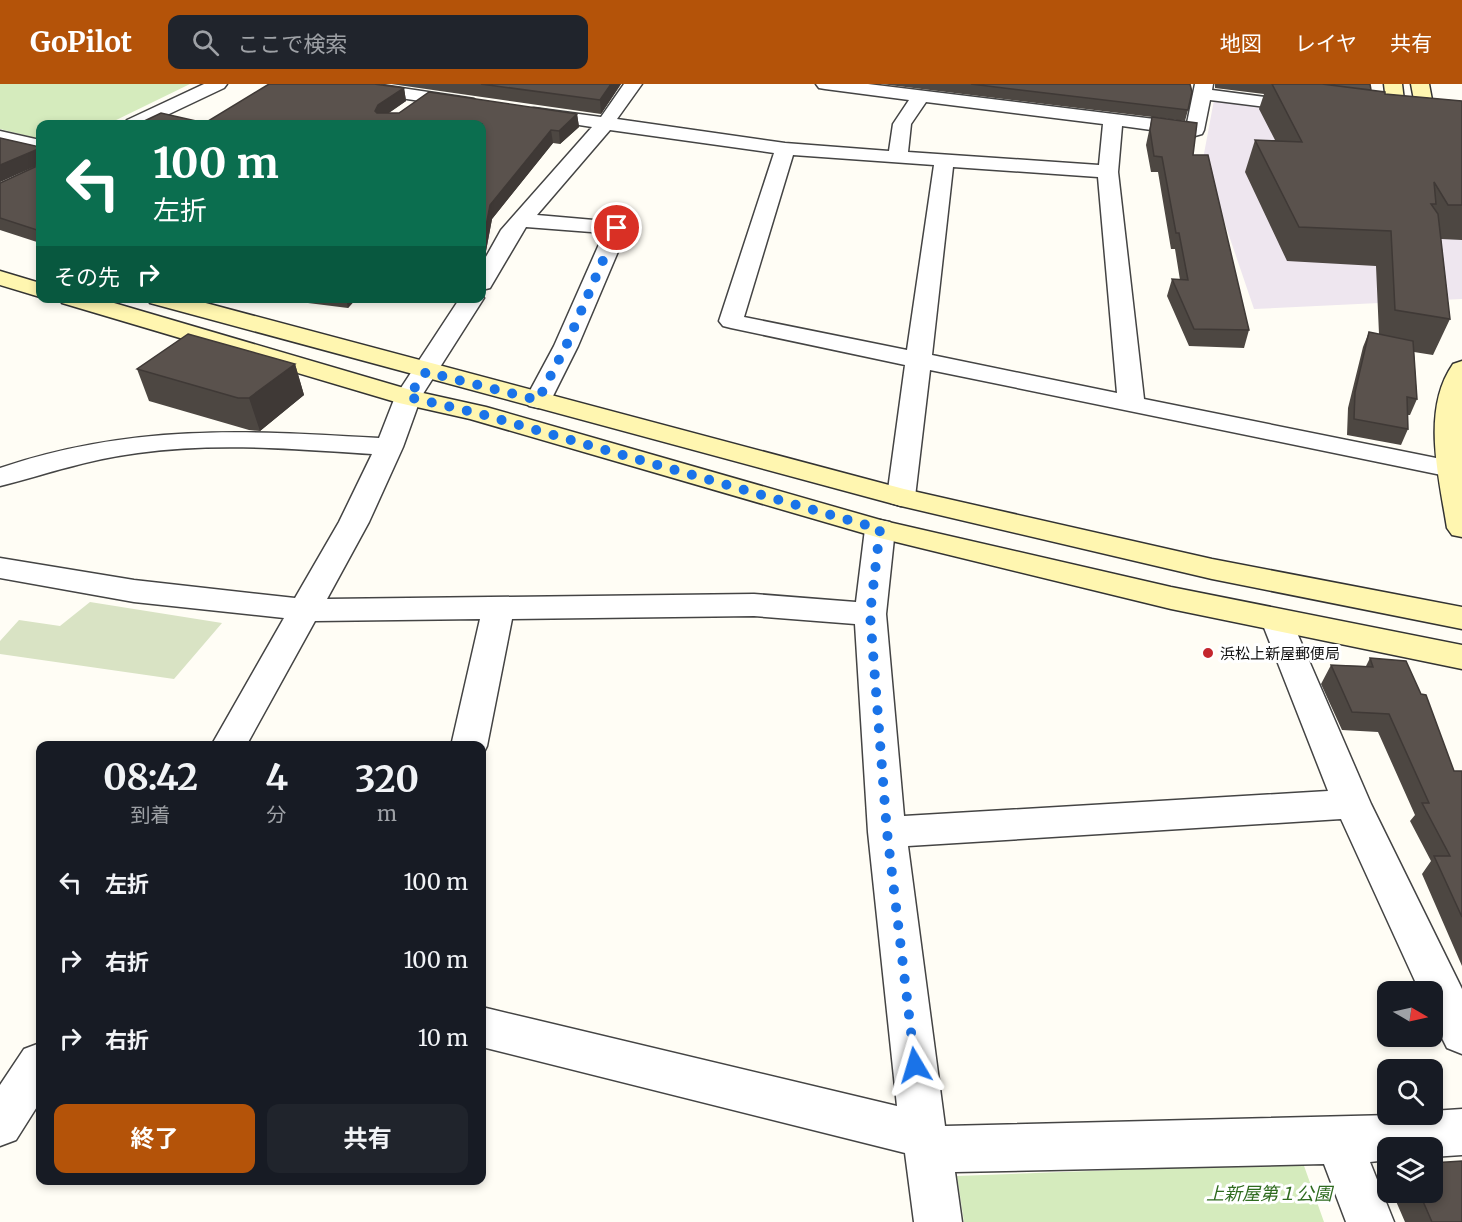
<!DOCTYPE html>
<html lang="ja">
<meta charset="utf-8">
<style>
:root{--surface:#171b24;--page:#20242c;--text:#f1f3f6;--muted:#9ea1a6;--accent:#b45309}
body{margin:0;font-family:Merriweather,"Noto Sans JP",serif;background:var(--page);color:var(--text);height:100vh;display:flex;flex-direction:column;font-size:22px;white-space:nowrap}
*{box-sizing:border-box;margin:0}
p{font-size:20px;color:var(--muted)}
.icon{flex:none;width:33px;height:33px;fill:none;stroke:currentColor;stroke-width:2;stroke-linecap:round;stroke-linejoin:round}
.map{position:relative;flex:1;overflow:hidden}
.details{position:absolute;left:36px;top:657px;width:450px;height:444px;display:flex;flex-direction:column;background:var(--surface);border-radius:12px;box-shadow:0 3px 9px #0003}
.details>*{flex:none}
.top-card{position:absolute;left:36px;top:36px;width:450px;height:183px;border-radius:12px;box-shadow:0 3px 9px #0003;background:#0b6e4f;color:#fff;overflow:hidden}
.needle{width:39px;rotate:99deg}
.buttons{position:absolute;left:1377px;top:897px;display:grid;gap:12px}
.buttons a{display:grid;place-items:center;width:66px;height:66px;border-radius:12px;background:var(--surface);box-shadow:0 3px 9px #0003;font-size:30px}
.pin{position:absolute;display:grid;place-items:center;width:51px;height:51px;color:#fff;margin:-26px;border:3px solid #fff;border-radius:50%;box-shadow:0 2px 6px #0007}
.me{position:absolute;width:66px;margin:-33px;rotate:353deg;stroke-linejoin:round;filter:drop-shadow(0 0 4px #0008)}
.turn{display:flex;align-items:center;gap:21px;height:126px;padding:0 18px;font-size:27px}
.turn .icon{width:78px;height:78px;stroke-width:2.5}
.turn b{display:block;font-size:42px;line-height:51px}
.then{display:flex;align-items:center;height:57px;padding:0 18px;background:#0003;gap:12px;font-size:22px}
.eta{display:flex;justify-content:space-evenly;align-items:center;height:102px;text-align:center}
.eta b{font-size:36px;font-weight:700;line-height:42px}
.button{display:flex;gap:12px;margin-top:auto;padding:12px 18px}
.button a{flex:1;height:69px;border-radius:12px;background:var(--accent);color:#fff;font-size:24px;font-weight:700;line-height:69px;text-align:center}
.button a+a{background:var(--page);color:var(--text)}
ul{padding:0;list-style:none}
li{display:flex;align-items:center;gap:18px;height:78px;padding:0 18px}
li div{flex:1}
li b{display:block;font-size:22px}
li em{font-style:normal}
header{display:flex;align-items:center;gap:36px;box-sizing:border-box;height:84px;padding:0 30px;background:var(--accent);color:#fff}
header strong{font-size:28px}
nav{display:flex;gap:33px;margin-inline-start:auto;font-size:21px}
.search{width:420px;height:54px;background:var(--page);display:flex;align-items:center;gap:15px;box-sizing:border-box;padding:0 21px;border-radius:12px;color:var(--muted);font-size:22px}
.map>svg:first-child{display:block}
</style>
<header>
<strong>GoPilot</strong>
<div class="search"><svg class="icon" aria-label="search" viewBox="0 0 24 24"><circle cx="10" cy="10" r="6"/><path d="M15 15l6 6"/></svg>ここで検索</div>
<nav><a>地図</a><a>レイヤ</a><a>共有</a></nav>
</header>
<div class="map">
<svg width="1462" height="1138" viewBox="0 0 1462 1138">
<rect width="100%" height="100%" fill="#fffdf5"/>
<path fill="#eee6ef" d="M 1214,16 L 1462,46 L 1462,215 L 1254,225 L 1203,75 Z"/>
<path fill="#d5ebbd" d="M 0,0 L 190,0 L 108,40 L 40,40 L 40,55 L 0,45 Z
M 1303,1079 L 1324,1138 L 964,1138 L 957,1092 Z"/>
<path fill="#d9e3c4" d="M 90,518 L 222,539 L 174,595 L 0,570 L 0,557 L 19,536 L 60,542 Z"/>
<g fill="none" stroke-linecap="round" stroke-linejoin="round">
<defs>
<path id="street" d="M 204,0 L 227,0 L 224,4 L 148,40 L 125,40 L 127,36 Z
M 330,0 L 375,0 L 468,14 L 474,15 L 477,19 L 474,23 L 468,24 L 339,5 L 333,4 Z
M 624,0 L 642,0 L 617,35 L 785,59 L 889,67 L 893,40 L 909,16 L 825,5 L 819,4 L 816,0 L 868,0 L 1187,39 L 1195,0 L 1213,0 L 1212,6 L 1311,19 L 1314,23 L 1311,27 L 1305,28 L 1210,16 L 1204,46 L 1202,50 L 1195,52 L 1122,42 L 1118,88 L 1144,315 L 1451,377 L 1461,379 L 1462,389 L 1451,393 L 930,286 L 915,413 L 911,419 L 901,422 L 891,419 L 887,413 L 905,281 L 731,244 L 723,242 L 719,237 L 774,69 L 610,46 L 537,131 L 617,138 L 625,139 L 628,144 L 578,262 L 551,316 L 547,322 L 538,324 L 529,322 L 525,316 L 554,262 L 604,149 L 526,143 L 490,204 L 482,206 L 482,180 L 501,146 L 592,43 L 534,34 L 528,33 L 525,29 L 528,25 L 534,24 L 601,33 ZM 926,18 L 1103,40 L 1099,81 L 908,68 L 911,40 ZM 793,71 L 934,81 L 907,266 L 744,233 ZM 953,83 L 1098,93 L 1117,309 L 932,271 Z
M 0,47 L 40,56 L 40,68 L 0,59 Z
M 482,211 L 484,214 L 421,313 L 403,363 L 369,438 L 327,515 L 754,510 L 856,518 L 865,445 L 870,438 L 880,436 L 890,438 L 895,445 L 886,530 L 904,732 L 1328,707 L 1261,536 L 1266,528 L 1277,525 L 1288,528 L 1371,720 L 1462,905 L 1462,970 L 1447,964 L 1432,934 L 1432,908 L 1420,908 L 1341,735 L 908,762 L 945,1042 L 1432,1030 L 1432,1027 L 1462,1025 L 1462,1071 L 1432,1073 L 1432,1064 L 1388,1064 L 1388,1076 L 1370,1078 L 1394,1138 L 1346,1138 L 1324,1080 L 955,1088 L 962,1138 L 914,1138 L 905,1069 L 482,963 L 482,923 L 897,1022 L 868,748 L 855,540 L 754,532 L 512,535 L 487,662 L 482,672 L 482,662 L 451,662 L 480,535 L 315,537 L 246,662 L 211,662 L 284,534 L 134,518 L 0,494 L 0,474 L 134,496 L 295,514 L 339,438 L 372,370 C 294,365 216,358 138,369 C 89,375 47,390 0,402 L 0,384 C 132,340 243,346 379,354 L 395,313 L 460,214 L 482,214 Z
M 40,959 L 40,1018 L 16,1056 L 0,1062 L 0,1001 L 24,965 Z"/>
<path id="secondary" d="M 1384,0 L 1402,0 L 1406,33 L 1404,37 L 1390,37 L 1388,33 Z
M 1411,0 L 1429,0 L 1436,37 L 1434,41 L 1420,41 L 1418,37 Z
M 0,187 L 40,199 L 40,213 L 0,201 Z
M 59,214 L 97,214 L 414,307 L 486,323 L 884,437 L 1171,503 L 1462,561 L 1462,585 L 1171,525 L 880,454 L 470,335 L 399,319 L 62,219 Z
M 147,214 L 187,214 L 904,405 L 1212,475 L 1462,523 L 1462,545 L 1212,495 L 901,422 L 150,219 Z
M 1462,277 L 1462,453 L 1452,451 L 1447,444 C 1439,393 1421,326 1453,280 Z"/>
</defs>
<use href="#street" stroke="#444" stroke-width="3"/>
<use href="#secondary" stroke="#333" stroke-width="3"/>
<use href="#street" fill="#fff" fill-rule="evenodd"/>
<use href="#secondary" fill="#fff6b0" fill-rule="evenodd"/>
</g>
<path fill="#4d4742" d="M 391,0 L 621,0 L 601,30 Z
M 881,0 L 1190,0 L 1188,26 L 1185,37 Z
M 1215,0 L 1370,0 L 1371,6 L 1385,10 L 1462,17 L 1462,156 L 1441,155 L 1450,235 L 1433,271 L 1414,268 L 1417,315 L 1410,331 L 1408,331 L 1408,345 L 1401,361 L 1347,351 L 1348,324 L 1363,263 L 1369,248 L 1379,250 L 1376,182 L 1287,177 L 1245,88 L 1255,56 L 1275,56 L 1259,25 L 1264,10 L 1215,4 Z
M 404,4 L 406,17 L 389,29 L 577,30 L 579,43 L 560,60 L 553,59 L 492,135 L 486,167 L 482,178 L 482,40 L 205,39 Z
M 1152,33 L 1193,71 L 1249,246 L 1244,264 L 1189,262 L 1167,212 L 1172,195 L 1180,196 L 1175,165 L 1171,165 L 1158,88 L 1151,88 L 1146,61 Z
M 0,54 L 40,63 L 40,159 L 0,146 L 0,99 L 35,82 L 0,98 Z
M 292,214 L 357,214 L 348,224 L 292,217 Z
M 295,280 L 304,311 L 260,347 L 249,346 L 149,317 L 137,285 Z
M 1370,574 L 1454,687 L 1462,687 L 1462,882 L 1422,790 L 1431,777 L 1410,737 L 1415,731 L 1378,648 L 1342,646 L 1321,600 L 1331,581 L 1366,582 Z
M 1392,1108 L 1432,1108 L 1462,1138 L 1405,1138 Z"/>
<path fill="#3f3936" d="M 611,0 L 621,0 L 601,30 L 600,16 Z
M 404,4 L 406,17 L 381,34 L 375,27 L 378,21 Z
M 577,30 L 579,43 L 560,60 L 559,47 Z
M 551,46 L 553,59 L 492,135 L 486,167 L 482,178 L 482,159 L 490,121 Z
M 36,66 L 40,80 L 0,98 L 0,81 Z
M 346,214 L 357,214 L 348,224 Z
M 295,280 L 304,311 L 260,347 L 249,314 Z"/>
<path fill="#5a524d" stroke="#3f3936" stroke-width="1.5" d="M 269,0 L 374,0 L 404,4 L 378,21 L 375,27 L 377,29 L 399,29 L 429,8 L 577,30 L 559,47 L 551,46 L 490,121 L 484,153 L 482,159 L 482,40 L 138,40 L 161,29 L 205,39 Z
M 481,0 L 611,0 L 600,16 Z
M 971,0 L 1190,0 L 1192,8 L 1188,26 Z
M 1272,0 L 1322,0 L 1385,8 L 1385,10 L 1462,17 L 1462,121 L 1448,121 L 1434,98 L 1436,120 L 1431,120 L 1438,130 L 1450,235 L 1395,226 L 1391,147 L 1299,143 L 1255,56 L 1302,58 Z
M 1322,0 L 1370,0 L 1371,6 Z
M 1152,33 L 1197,39 L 1193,71 L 1208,71 L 1249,246 L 1194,245 L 1172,195 L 1188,196 L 1179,149 L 1176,149 L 1162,73 L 1154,72 L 1150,46 Z
M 0,54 L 40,63 L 40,147 L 0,134 L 0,99 L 35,83 L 36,66 L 0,81 Z
M 1369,248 L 1413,257 L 1417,315 L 1407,313 L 1408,345 L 1354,335 L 1355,308 Z
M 188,250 L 295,280 L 249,314 L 238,314 L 137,285 Z
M 1370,574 L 1406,577 L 1421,610 L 1426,611 L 1454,687 L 1462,687 L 1462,833 L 1434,772 L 1450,772 L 1422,719 L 1429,719 L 1389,630 L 1352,628 L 1331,581 L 1373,583 Z
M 1462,1077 L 1462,1138 L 1432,1138 L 1419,1108 L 1432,1108 L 1432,1079 Z"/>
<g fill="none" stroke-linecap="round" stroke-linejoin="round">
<path stroke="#1a73e8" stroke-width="10" stroke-dasharray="0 18" d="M 617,144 L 566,262 L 538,316 L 426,288 L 408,313 L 477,329 L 880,445 L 870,530 L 887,748 L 915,981"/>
</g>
<circle fill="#c4262e" stroke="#fff" stroke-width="2" cx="1208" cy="569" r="6"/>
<g text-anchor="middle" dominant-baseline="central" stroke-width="6" stroke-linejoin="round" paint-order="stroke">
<g font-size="15" fill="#111" stroke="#fff" text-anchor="start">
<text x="1220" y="569">浜松上新屋郵便局</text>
</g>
<g font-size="18" font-style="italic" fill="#2f6b1f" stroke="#fff">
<text x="1269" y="1109">上新屋第１公園</text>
</g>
</g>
</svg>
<div class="buttons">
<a><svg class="needle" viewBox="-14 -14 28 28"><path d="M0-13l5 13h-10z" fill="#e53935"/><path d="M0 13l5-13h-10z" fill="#9ea1a6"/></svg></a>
<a><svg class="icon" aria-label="search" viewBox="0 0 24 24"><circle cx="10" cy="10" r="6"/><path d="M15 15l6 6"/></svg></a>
<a><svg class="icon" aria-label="layers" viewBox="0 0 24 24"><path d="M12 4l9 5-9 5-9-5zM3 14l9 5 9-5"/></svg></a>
</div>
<div class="pin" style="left:617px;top:144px;background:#d93025"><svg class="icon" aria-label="arrive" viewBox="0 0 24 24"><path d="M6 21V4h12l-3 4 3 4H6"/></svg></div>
<svg class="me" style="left:915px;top:981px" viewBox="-20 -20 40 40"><path d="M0-17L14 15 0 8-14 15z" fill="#1a73e8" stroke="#fff" stroke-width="4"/></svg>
<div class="top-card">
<div class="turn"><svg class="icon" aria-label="left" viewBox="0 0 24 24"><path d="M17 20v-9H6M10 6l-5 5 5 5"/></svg><div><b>100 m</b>左折</div></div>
<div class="then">その先<svg class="icon" aria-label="right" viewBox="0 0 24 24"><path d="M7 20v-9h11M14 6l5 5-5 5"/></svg></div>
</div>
<section class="details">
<div class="eta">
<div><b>08:42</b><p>到着</p></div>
<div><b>4</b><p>分</p></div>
<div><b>320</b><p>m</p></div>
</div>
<ul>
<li><svg class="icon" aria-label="left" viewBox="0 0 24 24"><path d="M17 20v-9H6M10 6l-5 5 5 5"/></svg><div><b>左折</b></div><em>100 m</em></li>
<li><svg class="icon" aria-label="right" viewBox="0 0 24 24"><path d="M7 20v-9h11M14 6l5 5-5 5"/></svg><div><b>右折</b></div><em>100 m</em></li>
<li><svg class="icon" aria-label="right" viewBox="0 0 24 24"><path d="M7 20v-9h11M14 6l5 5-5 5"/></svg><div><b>右折</b></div><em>10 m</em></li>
</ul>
<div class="button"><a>終了</a><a>共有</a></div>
</section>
</div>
